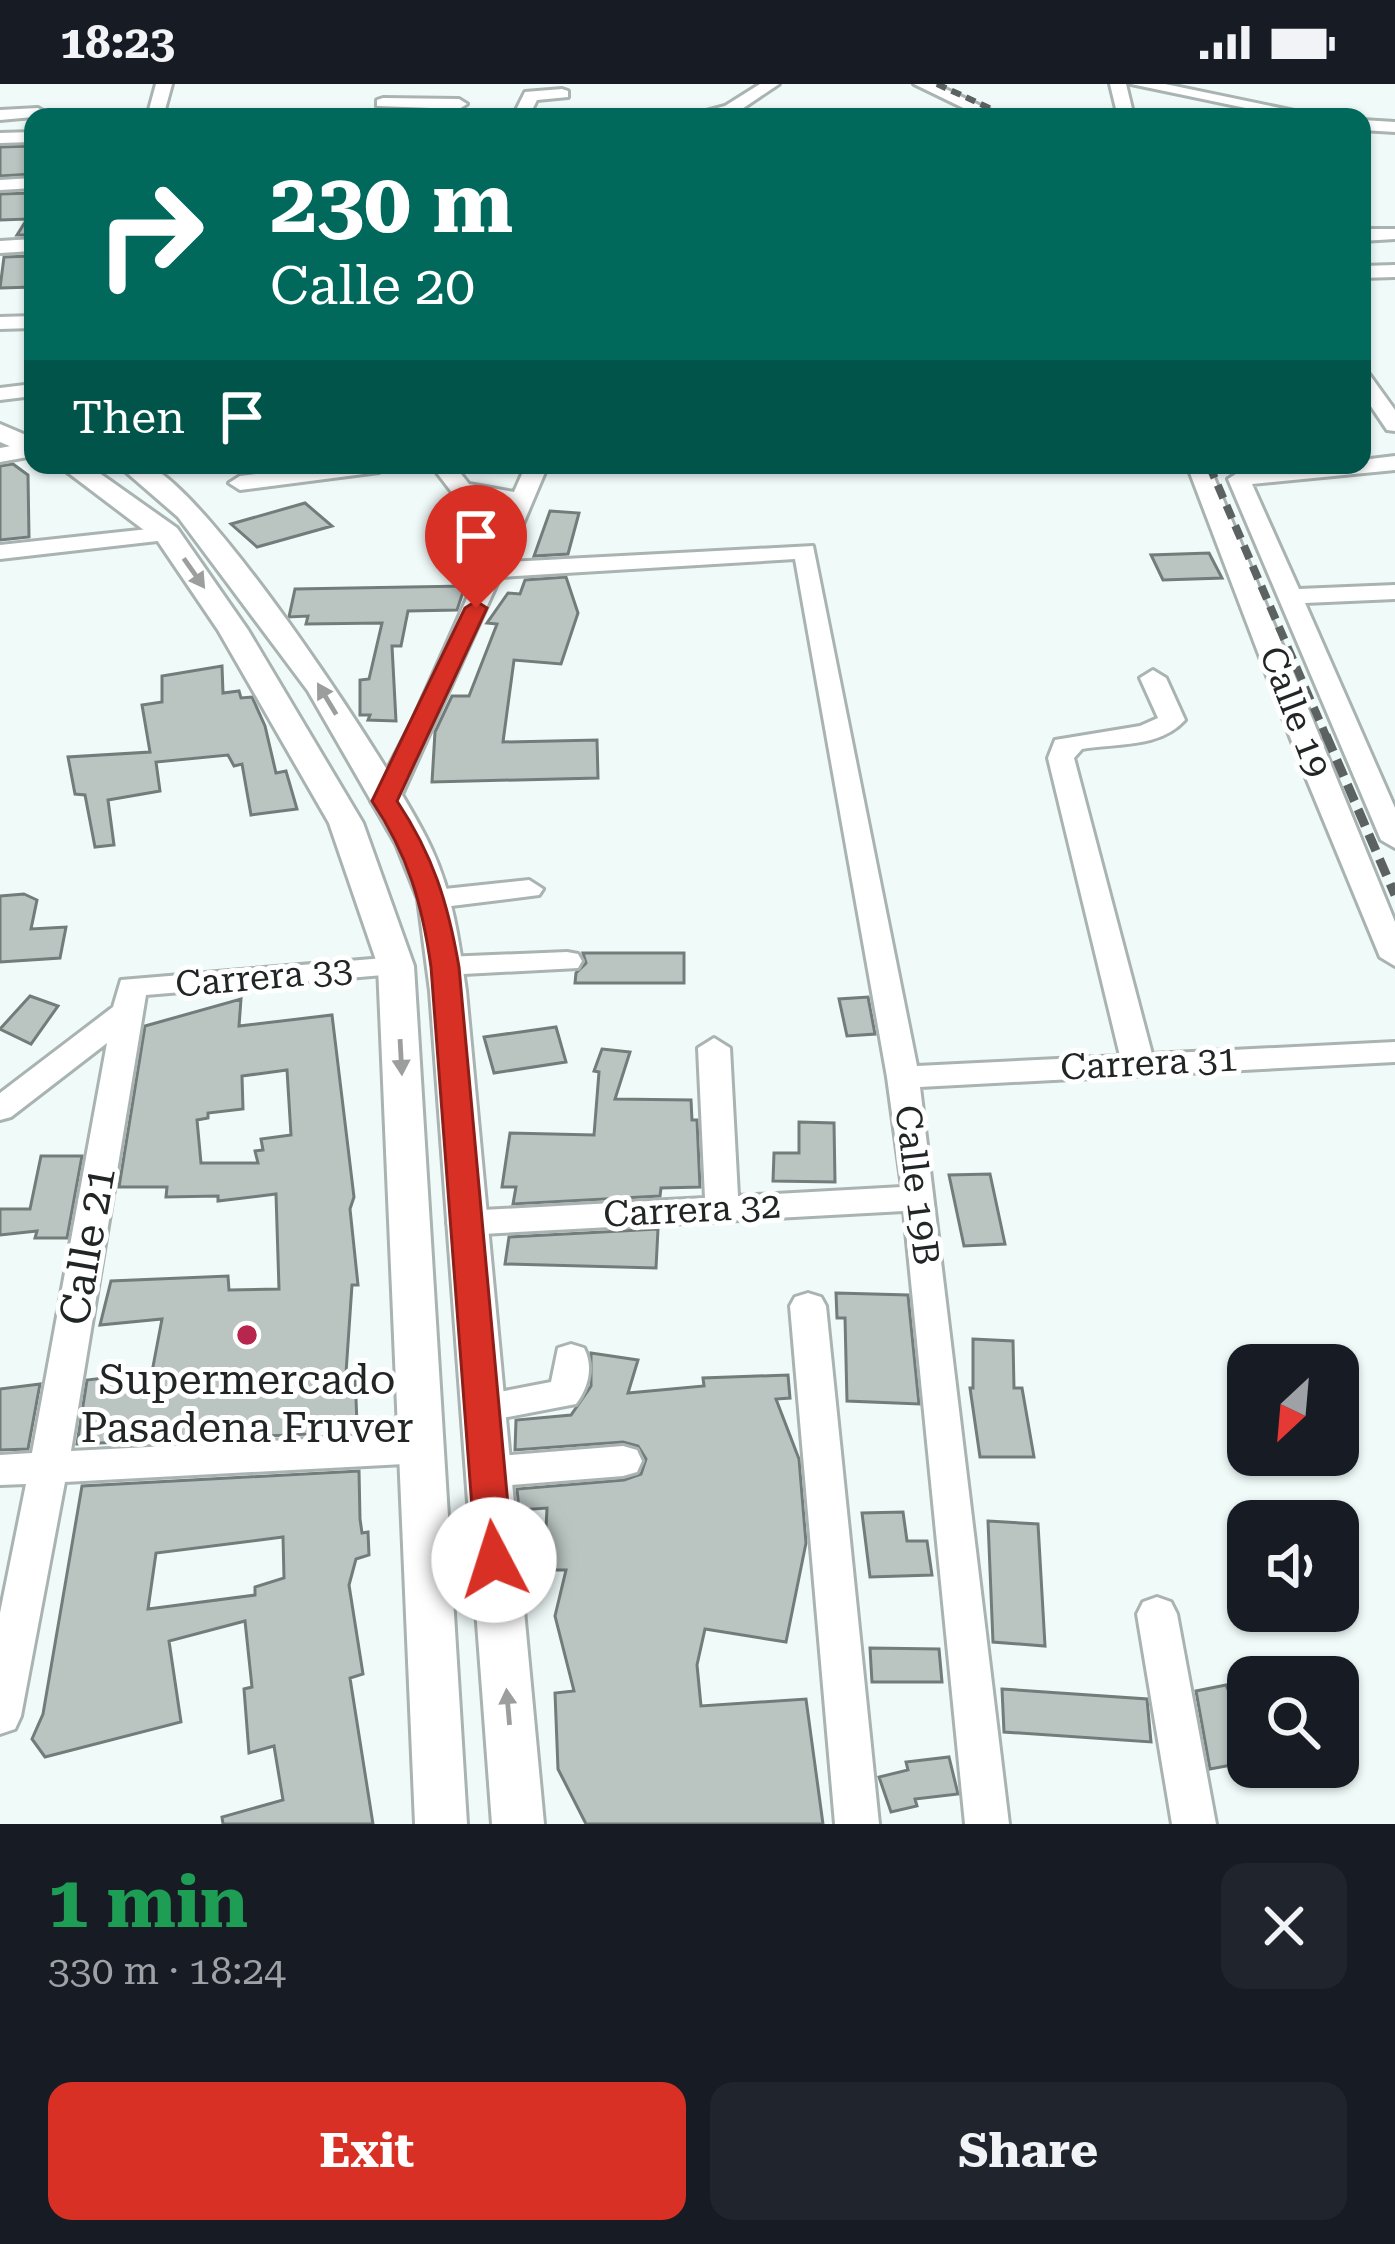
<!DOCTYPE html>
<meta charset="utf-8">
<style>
:root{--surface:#171b24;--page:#20242c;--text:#f1f3f6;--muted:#9ea1a6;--accent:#d93025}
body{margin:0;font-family:"Roboto Serif",serif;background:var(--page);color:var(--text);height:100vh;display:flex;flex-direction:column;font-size:45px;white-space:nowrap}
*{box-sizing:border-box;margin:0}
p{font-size:39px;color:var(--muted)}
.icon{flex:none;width:66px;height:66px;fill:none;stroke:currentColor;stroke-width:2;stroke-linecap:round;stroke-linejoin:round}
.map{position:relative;height:1740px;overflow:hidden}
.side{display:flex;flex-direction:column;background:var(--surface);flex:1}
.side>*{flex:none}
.top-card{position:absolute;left:24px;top:24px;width:1347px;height:366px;border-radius:24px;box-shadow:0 3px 9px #0004;background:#00695c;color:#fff;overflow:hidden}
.needle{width:78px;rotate:206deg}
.buttons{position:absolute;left:1227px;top:1260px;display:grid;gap:24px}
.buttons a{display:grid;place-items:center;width:132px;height:132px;border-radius:24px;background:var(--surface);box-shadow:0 3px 9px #0004;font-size:60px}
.pin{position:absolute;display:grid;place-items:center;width:102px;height:102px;color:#fff;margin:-123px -51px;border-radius:50% 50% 50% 0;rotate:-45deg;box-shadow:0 0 12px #0007}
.pin .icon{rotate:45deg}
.me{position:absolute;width:132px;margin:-66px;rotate:355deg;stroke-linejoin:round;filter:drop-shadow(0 0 9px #0008)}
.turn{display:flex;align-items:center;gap:42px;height:252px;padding:0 48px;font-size:54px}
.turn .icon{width:156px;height:156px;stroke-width:2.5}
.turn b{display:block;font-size:84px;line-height:102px}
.then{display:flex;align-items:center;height:114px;padding:0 48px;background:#0003;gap:24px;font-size:45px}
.round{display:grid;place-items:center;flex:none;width:126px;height:126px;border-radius:24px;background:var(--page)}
.headline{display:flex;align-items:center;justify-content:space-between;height:204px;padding:0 48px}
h1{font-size:72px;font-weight:700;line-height:90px;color:#1e9e55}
.cta{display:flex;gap:24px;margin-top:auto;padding:24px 48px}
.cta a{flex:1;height:138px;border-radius:24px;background:var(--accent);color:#fff;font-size:48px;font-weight:700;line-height:138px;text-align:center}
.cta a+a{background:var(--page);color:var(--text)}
.status{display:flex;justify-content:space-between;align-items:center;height:84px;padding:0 60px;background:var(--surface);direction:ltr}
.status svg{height:33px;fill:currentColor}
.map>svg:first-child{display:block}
</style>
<div class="status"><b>18:23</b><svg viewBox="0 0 49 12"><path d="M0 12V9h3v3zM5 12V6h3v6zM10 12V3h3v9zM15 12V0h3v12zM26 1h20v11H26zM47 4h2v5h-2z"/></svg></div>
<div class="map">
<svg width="1395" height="1740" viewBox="0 0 1395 1740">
<rect width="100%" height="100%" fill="#f0fbf9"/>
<path fill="#bac5c2" stroke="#727c7a" stroke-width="3" fill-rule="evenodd" d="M 33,62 L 33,90 L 0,92 L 0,63 Z
M 33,109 L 33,151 L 17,151 L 27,135 L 0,136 L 0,110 Z
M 33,172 L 33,203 L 0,204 L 4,173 Z
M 13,380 L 28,391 L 29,453 L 0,456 L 0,382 Z
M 305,419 L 332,442 L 257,463 L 231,440 Z
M 550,427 L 579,429 L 568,470 L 534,472 Z
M 1209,469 L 1222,494 L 1163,496 L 1151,471 Z
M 566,493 L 578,529 L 561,580 L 514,576 L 503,658 L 597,656 L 598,694 L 432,698 L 435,648 L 452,612 L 469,612 L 497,540 L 487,539 L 508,509 L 520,510 L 525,496 Z
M 465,502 L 457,526 L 408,527 L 401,562 L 392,562 L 396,637 L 368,636 L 370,631 L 360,631 L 360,596 L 369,595 L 382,539 L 306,540 L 308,532 L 289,533 L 295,505 Z
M 222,582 L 223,609 L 239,607 L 241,614 L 252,613 L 265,642 L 276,689 L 286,687 L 297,725 L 251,731 L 242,680 L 234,682 L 228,671 L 156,678 L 160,707 L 108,716 L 114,761 L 95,763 L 85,711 L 75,710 L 68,673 L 150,668 L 142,621 L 162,618 L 162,592 Z
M 24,810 L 37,816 L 31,845 L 66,843 L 60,874 L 0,878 L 0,812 Z
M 583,869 L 684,869 L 684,899 L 575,899 L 576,889 L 586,879 Z
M 30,912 L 58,922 L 31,960 L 0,945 Z
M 868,913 L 875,950 L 847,952 L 839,915 Z
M 241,915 L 239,942 L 332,931 L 354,1113 L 350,1125 L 358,1201 L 352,1201 L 346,1289 L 355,1288 L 357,1341 L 304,1344 L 312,1350 L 77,1360 L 87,1296 L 152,1288 L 162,1235 L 100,1241 L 111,1197 L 228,1192 L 229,1206 L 279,1205 L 276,1110 L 218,1117 L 218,1112 L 166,1113 L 167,1103 L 119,1103 L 145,942 ZM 287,986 L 291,1051 L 261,1055 L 263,1066 L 255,1067 L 258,1079 L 201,1079 L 197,1036 L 208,1034 L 208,1029 L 243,1025 L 242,992 Z
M 556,943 L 566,978 L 494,989 L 484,953 Z
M 602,965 L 630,968 L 615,1015 L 691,1016 L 692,1036 L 697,1036 L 700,1103 L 661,1104 L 660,1112 L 513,1120 L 516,1103 L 502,1103 L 510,1049 L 594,1051 L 599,988 L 594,987 Z
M 799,1038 L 834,1039 L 835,1098 L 773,1097 L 774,1069 L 799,1069 Z
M 41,1072 L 82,1072 L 67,1154 L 35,1154 L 37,1147 L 0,1151 L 0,1125 L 30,1125 Z
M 990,1090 L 1005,1160 L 964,1162 L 949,1091 Z
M 658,1145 L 656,1184 L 505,1180 L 509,1153 Z
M 836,1209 L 908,1211 L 919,1320 L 847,1317 L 845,1234 L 837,1234 Z
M 973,1255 L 1013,1257 L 1014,1304 L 1022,1304 L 1034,1373 L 980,1373 L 970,1304 L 973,1304 Z
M 591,1269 L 638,1276 L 628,1309 L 704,1302 L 703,1294 L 788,1291 L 790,1314 L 776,1315 L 799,1375 L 806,1459 L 786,1558 L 705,1545 L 697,1581 L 701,1622 L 806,1615 L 823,1740 L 586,1740 L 558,1685 L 555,1609 L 574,1607 L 555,1532 L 566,1486 L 544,1486 L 547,1424 L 519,1426 L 517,1405 L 624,1396 L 641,1390 L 646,1375 L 638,1362 L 623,1358 L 515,1366 L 516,1336 L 571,1331 L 591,1302 Z
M 40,1300 L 28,1365 L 0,1366 L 0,1305 Z
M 359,1387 L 360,1435 L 362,1449 L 368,1448 L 369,1471 L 356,1475 L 349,1501 L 363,1590 L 350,1594 L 373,1740 L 223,1740 L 222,1733 L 283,1716 L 274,1662 L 249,1669 L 244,1605 L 252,1603 L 245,1537 L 169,1557 L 181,1638 L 45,1673 L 32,1655 L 43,1630 L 82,1402 ZM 283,1453 L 284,1494 L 255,1503 L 255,1511 L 148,1525 L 156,1469 Z
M 903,1428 L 907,1457 L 927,1457 L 932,1491 L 870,1493 L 862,1429 Z
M 988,1437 L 1038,1440 L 1045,1562 L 993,1558 Z
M 870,1564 L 939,1565 L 942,1598 L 872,1598 Z
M 1226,1601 L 1240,1632 L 1248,1630 L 1248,1678 L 1210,1685 L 1196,1607 Z
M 1002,1605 L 1147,1615 L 1151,1658 L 1004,1648 Z
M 949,1673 L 958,1710 L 915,1715 L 917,1722 L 891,1728 L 879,1693 L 908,1686 L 906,1678 Z"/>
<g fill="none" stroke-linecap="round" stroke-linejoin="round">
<defs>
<path id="minor" d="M 156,0 L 172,0 L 163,33 L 147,33 Z
M 760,0 L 779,0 L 736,29 L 684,33 L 725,22 Z
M 914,0 L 935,0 L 1004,33 L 982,33 Z
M 1110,0 L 1126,0 L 1134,33 L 1118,33 Z
M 1131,0 L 1165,0 L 1323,33 L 1289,33 Z
M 562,5 L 568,7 L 568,13 L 537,16 L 531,28 L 584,28 L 592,33 L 426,33 L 434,28 L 515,28 L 525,8 Z
M 383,14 L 459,15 L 467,20 L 459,25 L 377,22 L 377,16 Z
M 38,24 L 46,29 L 44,32 L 0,36 L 0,26 Z
M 1362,36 L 1395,38 L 1395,48 L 1362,46 Z
M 33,48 L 33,58 L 0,59 L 0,49 Z
M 33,94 L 33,104 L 0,106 L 0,96 Z
M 1362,145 L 1395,145 L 1395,155 L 1362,157 Z
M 33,155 L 33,167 L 0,169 L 0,157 Z
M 1395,181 L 1395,193 L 1362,194 L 1362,182 Z
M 33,232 L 33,244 L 0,245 L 0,233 Z
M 1362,288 L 1369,290 L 1395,326 L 1395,347 L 1387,346 L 1362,309 Z
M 33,300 L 33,312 L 0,316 L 0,304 Z
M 33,358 L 33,372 L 0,378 L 0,364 Z
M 1395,372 L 1395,386 L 1252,400 L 1299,505 L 1395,501 L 1395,515 L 1305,519 L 1395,724 L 1395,764 L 1381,756 L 1228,395 L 1239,388 L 1362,381 L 1362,376 Z
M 328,381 L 390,381 L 379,388 L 240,406 L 229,399 L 240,392 Z
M 431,381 L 454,381 L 469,400 L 514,408 L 526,381 L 548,381 L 507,478 L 813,462 L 917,982 L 1120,972 L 1048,674 L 1055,656 L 1140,642 L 1158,634 L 1140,594 L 1153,586 L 1166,594 L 1185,636 C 1160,664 1117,659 1082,665 L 1074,674 L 1152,970 L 1395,958 L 1395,978 L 920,1003 L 1009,1740 L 965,1740 L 904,1127 L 464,1151 L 452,1148 L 447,1139 L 452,1130 L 464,1127 L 705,1114 L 698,964 L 714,954 L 730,964 L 738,1112 L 902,1103 L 887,993 L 795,475 L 500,493 L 399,717 L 395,723 L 375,723 L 371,717 L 412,638 L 509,420 L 454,411 Z
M 1187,381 L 1209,381 L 1395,838 L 1395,882 L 1380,873 L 1300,679 Z
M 167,443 L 175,445 L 175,455 L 0,475 L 0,461 Z
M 529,796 L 543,805 L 539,811 L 435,824 L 420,815 L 435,806 Z
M 567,868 L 578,870 L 582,877 L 578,884 L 445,891 L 430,882 L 445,873 Z
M 396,873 L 411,882 L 407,889 L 146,911 L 71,1367 L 423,1349 L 436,1354 L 442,1364 L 436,1374 L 423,1379 L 65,1398 L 21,1632 L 15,1645 L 0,1650 L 0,1529 L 26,1400 L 0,1401 L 0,1371 L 32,1369 L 107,959 L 11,1033 L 0,1036 L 0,1009 L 113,923 L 121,896 Z
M 808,1209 L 821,1213 L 826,1222 L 879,1740 L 835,1740 L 790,1222 L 795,1213 Z
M 571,1260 L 584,1264 C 594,1283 588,1304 576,1320 L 481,1338 L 468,1334 L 462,1324 L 468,1314 L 551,1298 L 558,1264 Z
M 623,1362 L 637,1366 L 642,1377 L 637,1388 L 623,1392 L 486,1403 L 472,1399 L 467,1388 L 472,1377 L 486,1373 Z
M 1157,1513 L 1171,1518 L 1177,1530 L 1216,1740 L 1172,1740 L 1137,1530 L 1143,1518 Z"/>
<path id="major" d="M 0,340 L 33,354 L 33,372 L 0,358 Z
M 58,381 L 88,381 L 177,444 L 248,546 L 363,739 L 414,882 L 467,1740 L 415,1740 L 378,882 L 329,739 L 218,546 L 157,456 Z
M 118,381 C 126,381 137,379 145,381 C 204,396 404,701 432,766 C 453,812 459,857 466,907 L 544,1740 L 492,1740 L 430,907 L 418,815 L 396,760 L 308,607 L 178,433 Z"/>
</defs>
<use href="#minor" stroke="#a9b3b1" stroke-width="6"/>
<use href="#major" stroke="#a9b3b1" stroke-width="6"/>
<use href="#minor" fill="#fff" fill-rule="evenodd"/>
<use href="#major" fill="#fff" fill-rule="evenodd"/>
<path stroke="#5c6161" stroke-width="6" stroke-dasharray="10 6" stroke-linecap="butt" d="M 937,0 L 1009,33"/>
<path stroke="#5c6161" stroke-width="8" stroke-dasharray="14 8" stroke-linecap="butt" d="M 1209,381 L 1327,654"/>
<path stroke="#5c6161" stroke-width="9" stroke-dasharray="18 9" stroke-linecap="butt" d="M 1326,651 L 1395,811"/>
</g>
<defs><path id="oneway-solid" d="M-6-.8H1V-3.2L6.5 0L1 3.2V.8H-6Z" transform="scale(3)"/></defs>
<g fill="#9c9d9d">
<use href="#oneway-solid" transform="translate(194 489) rotate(55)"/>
<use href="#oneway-solid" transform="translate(327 615) rotate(-121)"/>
<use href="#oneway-solid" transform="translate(401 973) rotate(87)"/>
<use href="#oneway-solid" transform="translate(508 1623) rotate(-95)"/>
</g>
<path fill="#d93025" stroke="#8d1f18" stroke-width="3" d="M 476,517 L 487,524 L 397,717 C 433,771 448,819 459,883 L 513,1476 L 507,1486 L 494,1491 L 482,1486 L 476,1476 L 431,883 C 422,819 408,771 372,717 L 465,524 Z"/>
<circle fill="#b7264d" stroke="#fff" stroke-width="4.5" cx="247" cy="1251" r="12"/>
<g text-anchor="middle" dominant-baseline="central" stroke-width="10" stroke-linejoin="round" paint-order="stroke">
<g font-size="36" fill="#222525" stroke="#fff">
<text transform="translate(1295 628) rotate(69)">Calle 19</text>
<text transform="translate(264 893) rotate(-5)">Carrera 33</text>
<text transform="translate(1149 979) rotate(-3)">Carrera 31</text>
<text transform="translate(917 1101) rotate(83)">Calle 19B</text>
<text transform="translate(692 1126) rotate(-3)">Carrera 32</text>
</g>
<g font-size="42" fill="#222525" stroke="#fff">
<text transform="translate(87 1162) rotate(-80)">Calle 21</text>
</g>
<g font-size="42" fill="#222525" stroke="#fff">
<text x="247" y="1295">Supermercado<tspan x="247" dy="48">Pasadena Fruver</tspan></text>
</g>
</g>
</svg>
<div class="buttons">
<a><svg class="needle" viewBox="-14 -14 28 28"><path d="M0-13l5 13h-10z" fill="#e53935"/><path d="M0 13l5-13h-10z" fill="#9ea1a6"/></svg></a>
<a><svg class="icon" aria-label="sound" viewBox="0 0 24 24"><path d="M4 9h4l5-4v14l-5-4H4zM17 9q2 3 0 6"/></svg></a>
<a><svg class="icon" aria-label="search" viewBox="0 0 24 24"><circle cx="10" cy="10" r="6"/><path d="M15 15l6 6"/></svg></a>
</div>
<div class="pin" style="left:476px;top:524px;background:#d93025"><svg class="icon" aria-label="arrive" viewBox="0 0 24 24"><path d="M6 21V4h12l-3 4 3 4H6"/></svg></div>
<svg class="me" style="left:494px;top:1476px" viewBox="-20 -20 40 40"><circle r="19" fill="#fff"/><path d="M0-13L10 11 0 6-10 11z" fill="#d93025"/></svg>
<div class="top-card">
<div class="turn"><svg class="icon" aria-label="right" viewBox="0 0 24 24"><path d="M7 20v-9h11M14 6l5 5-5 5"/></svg><div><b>230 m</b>Calle 20</div></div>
<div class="then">Then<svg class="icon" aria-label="arrive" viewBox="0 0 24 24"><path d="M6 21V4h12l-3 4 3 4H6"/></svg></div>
</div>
</div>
<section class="side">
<div class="headline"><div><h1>1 min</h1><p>330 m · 18:24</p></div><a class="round"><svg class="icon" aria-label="close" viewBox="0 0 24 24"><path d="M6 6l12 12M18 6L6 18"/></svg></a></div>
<div class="cta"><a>Exit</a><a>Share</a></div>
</section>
